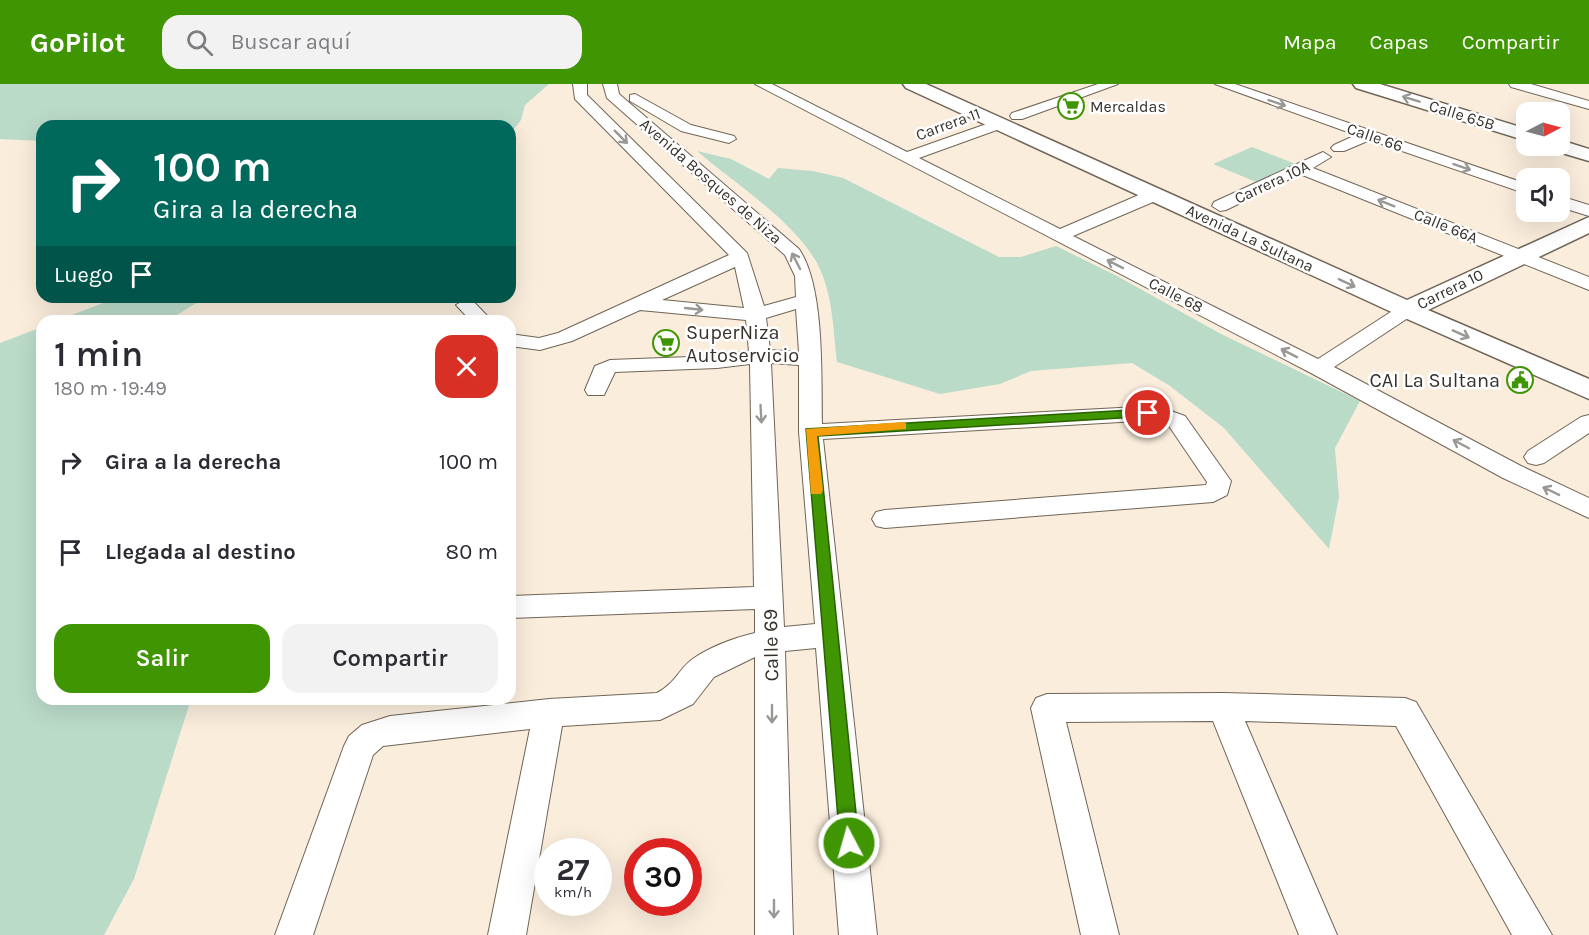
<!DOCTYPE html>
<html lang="es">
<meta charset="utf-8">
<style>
:root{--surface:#fff;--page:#f2f2f3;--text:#2b2b33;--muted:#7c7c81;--accent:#409502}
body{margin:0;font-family:Karla,sans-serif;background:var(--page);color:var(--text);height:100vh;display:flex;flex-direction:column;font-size:22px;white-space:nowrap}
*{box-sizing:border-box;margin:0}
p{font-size:20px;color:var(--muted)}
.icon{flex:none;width:33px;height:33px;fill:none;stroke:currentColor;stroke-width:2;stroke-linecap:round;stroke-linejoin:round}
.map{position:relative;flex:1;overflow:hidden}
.side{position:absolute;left:36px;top:231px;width:480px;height:390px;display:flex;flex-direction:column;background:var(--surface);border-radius:18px;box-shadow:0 6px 24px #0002}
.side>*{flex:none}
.guide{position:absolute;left:36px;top:36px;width:480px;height:183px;border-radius:18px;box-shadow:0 6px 24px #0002;background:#00695c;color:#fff;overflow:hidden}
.needle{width:39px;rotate:84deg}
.buttons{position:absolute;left:1516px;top:18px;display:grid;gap:12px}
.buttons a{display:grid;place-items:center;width:54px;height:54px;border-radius:12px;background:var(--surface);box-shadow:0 6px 24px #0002;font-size:30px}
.speed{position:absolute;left:534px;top:754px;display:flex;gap:12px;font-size:30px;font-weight:700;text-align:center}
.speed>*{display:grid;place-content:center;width:78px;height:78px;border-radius:50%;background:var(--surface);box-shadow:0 6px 24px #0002;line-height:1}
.speed small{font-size:15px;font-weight:400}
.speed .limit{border:9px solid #d22;background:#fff;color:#111}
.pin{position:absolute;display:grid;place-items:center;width:51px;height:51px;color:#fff;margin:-26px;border:3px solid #fff;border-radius:50%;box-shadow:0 2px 6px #0007}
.me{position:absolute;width:66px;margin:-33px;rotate:354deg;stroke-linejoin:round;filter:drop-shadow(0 0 4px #0008)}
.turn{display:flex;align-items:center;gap:21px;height:126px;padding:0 18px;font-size:27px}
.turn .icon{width:78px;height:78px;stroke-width:2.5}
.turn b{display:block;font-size:42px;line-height:51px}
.then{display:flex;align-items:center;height:57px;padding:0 18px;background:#0003;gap:12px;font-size:22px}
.round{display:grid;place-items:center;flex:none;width:63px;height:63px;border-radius:18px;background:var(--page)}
.headline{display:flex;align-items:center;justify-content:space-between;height:102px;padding:0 18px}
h1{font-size:36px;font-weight:600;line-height:45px}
.button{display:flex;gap:12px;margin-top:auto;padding:12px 18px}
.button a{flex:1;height:69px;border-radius:18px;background:var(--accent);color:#fff;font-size:24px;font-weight:600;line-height:69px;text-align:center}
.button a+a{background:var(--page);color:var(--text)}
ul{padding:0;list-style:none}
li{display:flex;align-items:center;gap:18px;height:90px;padding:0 18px}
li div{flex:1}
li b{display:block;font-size:22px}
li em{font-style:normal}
header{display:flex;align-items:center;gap:36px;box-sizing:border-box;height:84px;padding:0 30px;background:var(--accent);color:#fff}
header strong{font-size:28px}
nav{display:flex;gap:33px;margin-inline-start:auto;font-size:21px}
.search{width:420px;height:54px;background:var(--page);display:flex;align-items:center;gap:15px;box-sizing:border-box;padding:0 21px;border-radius:18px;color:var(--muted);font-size:22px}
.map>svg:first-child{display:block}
</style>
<header>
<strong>GoPilot</strong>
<div class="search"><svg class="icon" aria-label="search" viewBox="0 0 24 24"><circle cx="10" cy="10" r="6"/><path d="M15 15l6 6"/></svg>Buscar aquí</div>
<nav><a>Mapa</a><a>Capas</a><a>Compartir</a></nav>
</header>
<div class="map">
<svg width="1589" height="851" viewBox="0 0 1589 851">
<rect width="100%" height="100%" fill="#faeddc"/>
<path fill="#bbdbc9" d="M 0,0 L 549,0 L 525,21 L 521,36 L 510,50 L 510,42 L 42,42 L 42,57 L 0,55 Z
M 1252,63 L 1301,82 L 1263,101 L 1213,80 Z
M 697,67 L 731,75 L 769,95 L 778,84 L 813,87 L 843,94 L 999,173 L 1021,173 L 1056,162 L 1117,192 L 1221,250 L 1360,317 L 1335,364 L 1339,413 L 1329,465 L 1224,344 L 1170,302 L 1132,279 L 1031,287 L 1000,300 L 940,310 L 837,278 C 833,245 833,209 817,179 C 793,136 734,99 697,67 Z
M 119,213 L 206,213 L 177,231 L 159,237 L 56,237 Z
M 42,243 L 42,615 L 191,615 L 134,795 L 104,851 L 0,851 L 0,259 Z"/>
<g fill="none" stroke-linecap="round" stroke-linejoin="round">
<defs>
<path id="street" d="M 573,0 L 587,0 L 587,11 L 747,169 L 764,222 L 796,213 L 795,192 L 785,171 L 607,14 L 603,0 L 617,0 L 619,10 L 799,165 C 825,203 821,293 822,340 L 1157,322 L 1185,332 L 1231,397 L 1227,411 L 1213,418 L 885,444 L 876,442 L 872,435 L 876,428 L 885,426 L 1206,401 L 1207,398 L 1169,342 L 1155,336 L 823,355 L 877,851 L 839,851 L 816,564 L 785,567 L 793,851 L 755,851 L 755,573 L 714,593 L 693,620 L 660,636 L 562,642 L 526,851 L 488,851 L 530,645 L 383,662 L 373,671 L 313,851 L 275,851 L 344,662 L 349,652 L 362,641 L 390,632 L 549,615 L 657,609 C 677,598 679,584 694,574 C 712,562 734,554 755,549 L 755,525 L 510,534 L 510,512 L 754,503 L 750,280 L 717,284 L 615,288 L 604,311 L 588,311 L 585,306 L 595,282 L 610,276 L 717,272 L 749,267 L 746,236 L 640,226 L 572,257 L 547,264 L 540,266 L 510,262 L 510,250 L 539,254 L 558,249 L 729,171 L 575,15 ZM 735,183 L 744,224 L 662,216 ZM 796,225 L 799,268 L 770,266 L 766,234 ZM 771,279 L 799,281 L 799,348 L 815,540 L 784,543 Z
M 755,0 L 772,0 L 907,68 L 995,37 L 1005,37 L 1007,40 L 1005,43 L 919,74 L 1060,145 L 1148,107 L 1160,107 L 1162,111 L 1160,115 L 1073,152 L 1318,275 L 1400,222 L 1414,222 L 1417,226 L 1414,230 L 1334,283 L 1521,382 L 1589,414 L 1589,434 L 1503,394 L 1311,289 Z
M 1098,0 L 1118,0 L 1022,35 L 1012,35 L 1010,32 L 1012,29 Z
M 1215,0 L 1235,0 L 1527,100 L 1527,110 L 1370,56 L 1344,67 L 1334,67 L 1331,64 L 1334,61 L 1356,51 Z
M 1509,0 L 1531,0 L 1589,17 L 1589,25 L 1511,3 Z
M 635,10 L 691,41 L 734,52 L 736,55 L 729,59 L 681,47 L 630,17 L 630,11 Z
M 1323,68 L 1331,73 L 1313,84 L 1589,193 L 1589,206 L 1300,90 L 1226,126 L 1220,127 L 1212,122 L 1214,118 Z
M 1560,112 L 1589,121 L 1589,132 L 1560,123 Z
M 466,215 L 473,217 L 492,237 L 471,237 L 456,221 Z
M 1589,331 L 1589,349 L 1544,379 L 1536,381 L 1528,379 L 1524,373 L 1528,367 L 1581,333 Z
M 1223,609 L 1405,614 L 1416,618 L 1552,851 L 1512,851 L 1396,642 L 1245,637 L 1337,851 L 1299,851 L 1213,637 L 1066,638 L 1119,851 L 1081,851 L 1031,624 L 1036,614 L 1047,610 Z"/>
<path id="secondary" d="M 903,0 L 926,0 L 1407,216 L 1589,133 L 1589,149 L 1428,226 L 1589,295 L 1589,315 L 1398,231 L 906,4 Z
M 1353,0 L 1380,0 L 1527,45 L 1527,57 L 1356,4 Z
M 1560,56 L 1589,65 L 1589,77 L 1552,66 L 1550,62 L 1560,62 Z"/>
</defs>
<use href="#street" stroke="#706556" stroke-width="2"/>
<use href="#secondary" stroke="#706556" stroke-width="3"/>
<use href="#street" fill="#fff" fill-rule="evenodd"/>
<use href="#secondary" fill="#fff" fill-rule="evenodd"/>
</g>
<defs><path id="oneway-shaft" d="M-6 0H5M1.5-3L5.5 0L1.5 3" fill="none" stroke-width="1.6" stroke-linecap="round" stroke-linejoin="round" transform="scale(1.5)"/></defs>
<g stroke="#9a9895">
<use href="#oneway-shaft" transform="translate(1411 15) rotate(-163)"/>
<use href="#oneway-shaft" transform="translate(1277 19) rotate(19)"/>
<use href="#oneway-shaft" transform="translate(621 53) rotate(45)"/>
<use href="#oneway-shaft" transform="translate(1462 83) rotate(19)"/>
<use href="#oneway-shaft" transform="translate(1386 119) rotate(-158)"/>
<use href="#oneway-shaft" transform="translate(796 177) rotate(-117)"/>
<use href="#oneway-shaft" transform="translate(1115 180) rotate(-153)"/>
<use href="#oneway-shaft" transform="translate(1347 199) rotate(25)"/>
<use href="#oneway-shaft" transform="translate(694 225) rotate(6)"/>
<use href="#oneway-shaft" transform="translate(1461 250) rotate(24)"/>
<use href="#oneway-shaft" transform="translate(1289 269) rotate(-153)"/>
<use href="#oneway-shaft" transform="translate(761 330) rotate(87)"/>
<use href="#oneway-shaft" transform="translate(1461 360) rotate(-152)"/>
<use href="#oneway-shaft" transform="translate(1551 407) rotate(-154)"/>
<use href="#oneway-shaft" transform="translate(772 630) rotate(90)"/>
<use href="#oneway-shaft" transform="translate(774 825) rotate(90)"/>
</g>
<path fill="#409502" stroke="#2a6101" stroke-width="1.5" d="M 1148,325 L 1153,326 L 1153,332 L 818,352 L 859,759 L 856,765 L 849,768 L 843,765 L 840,759 L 806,345 Z"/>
<path fill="#f59e0b" d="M 902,338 L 906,339 L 906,345 L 817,352 L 823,406 L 821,410 L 811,410 L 806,345 Z"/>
<defs>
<symbol id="supermarket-ring" viewBox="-11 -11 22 22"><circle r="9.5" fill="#fff" stroke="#409502" stroke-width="1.5"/><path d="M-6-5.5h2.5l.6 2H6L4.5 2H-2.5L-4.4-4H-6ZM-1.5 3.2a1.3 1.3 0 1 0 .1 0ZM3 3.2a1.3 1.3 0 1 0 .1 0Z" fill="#409502"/></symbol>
<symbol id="civic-ring" viewBox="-11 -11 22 22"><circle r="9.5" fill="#fff" stroke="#409502" stroke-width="1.5"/><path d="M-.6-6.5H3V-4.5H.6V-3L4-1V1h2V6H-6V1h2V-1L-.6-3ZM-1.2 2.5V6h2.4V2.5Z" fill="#409502"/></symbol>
</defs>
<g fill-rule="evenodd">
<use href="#supermarket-ring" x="1056" y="7" width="30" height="30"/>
<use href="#supermarket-ring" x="651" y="244" width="30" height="30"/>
<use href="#civic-ring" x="1505" y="281" width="30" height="30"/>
</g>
<g text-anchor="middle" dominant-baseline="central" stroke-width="5" stroke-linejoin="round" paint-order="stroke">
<g font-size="16" fill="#36312b" stroke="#fff" text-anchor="start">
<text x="1090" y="22">Mercaldas</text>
</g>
<g font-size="16" fill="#36312b" stroke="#fff">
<text transform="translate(1462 31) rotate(17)">Calle 65B</text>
<text transform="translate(948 40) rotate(-20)">Carrera 11</text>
<text transform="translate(1375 53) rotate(19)">Calle 66</text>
<text transform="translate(711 97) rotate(41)">Avenida Bosques de Niza</text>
<text transform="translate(1272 98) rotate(-25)">Carrera 10A</text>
<text transform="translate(1446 142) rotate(22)">Calle 66A</text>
<text transform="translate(1250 154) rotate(25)">Avenida La Sultana</text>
<text transform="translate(1450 205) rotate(-26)">Carrera 10</text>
<text transform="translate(1176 211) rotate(27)">Calle 68</text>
</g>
<g font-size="20" fill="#36312b" stroke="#fff" text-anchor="start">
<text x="686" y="248">SuperNiza<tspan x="686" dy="23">Autoservicio</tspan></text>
<text x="1500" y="296" text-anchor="end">CAI La Sultana</text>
</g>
<g font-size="20" fill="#36312b" stroke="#fff">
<text transform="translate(771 561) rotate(-91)">Calle 69</text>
</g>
</g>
</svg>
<div class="buttons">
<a><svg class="needle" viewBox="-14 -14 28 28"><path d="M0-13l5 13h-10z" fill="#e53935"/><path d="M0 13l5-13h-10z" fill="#7c7c81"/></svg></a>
<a><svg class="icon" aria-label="sound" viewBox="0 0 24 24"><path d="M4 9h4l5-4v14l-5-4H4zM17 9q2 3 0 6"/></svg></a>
</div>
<div class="speed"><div>27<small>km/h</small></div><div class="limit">30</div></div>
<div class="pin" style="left:1148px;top:329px;background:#d93025"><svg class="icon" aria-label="arrive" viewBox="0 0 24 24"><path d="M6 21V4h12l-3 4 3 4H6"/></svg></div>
<svg class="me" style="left:849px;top:759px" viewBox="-20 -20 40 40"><circle r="17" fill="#409502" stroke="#fff" stroke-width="3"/><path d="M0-11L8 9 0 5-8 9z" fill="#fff"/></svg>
<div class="guide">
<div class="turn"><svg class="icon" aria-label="right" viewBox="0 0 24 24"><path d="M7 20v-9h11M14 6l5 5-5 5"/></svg><div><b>100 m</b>Gira a la derecha</div></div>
<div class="then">Luego<svg class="icon" aria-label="arrive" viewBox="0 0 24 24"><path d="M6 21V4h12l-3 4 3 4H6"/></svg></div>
</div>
<section class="side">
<div class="headline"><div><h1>1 min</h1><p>180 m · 19:49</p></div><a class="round" style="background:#d93025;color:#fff"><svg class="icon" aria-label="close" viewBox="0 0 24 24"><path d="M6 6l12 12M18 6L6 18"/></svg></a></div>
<ul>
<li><svg class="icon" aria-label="right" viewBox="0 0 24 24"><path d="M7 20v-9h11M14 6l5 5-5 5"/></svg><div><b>Gira a la derecha</b></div><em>100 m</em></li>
<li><svg class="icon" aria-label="arrive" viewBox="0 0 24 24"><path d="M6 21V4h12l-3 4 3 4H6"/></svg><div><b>Llegada al destino</b></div><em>80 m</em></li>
</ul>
<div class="button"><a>Salir</a><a>Compartir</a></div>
</section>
</div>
